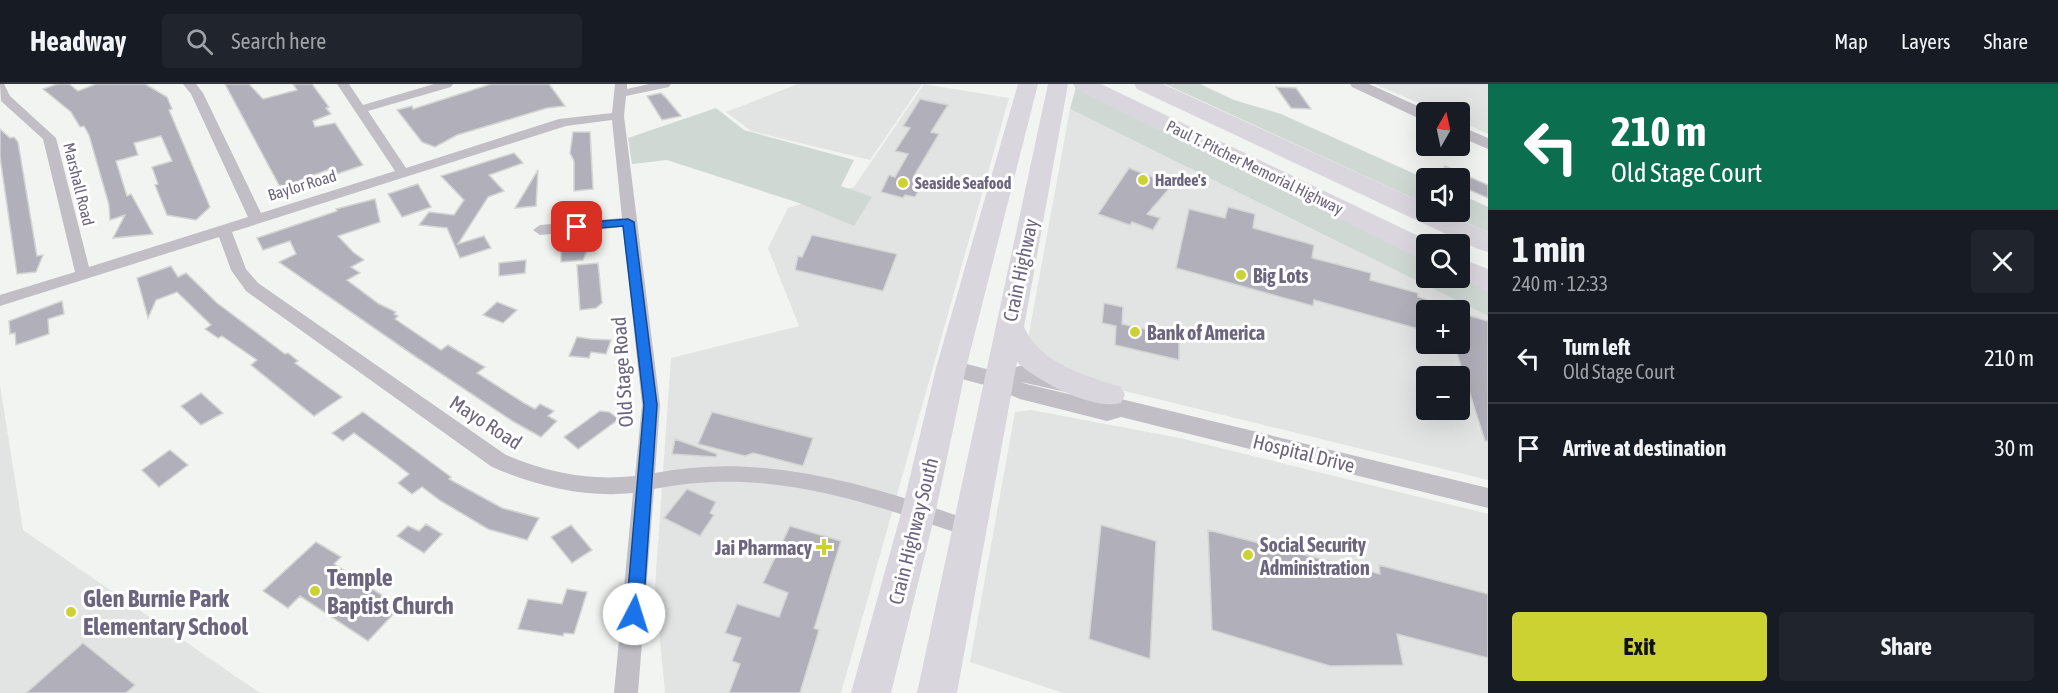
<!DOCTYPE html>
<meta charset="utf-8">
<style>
:root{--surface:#171b24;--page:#20242c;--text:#f1f3f6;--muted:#9ea1a6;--line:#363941;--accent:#ccd232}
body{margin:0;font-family:"Asap Condensed",sans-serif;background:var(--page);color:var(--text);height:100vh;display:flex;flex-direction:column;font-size:22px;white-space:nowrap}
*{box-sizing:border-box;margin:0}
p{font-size:20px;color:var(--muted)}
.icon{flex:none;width:33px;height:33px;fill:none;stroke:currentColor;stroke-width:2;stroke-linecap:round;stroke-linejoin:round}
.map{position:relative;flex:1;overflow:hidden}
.panel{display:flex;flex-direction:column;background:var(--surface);width:570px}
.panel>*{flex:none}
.hud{background:#0b6e4f;color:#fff;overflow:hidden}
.needle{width:39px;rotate:9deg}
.controls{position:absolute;left:1416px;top:18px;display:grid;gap:12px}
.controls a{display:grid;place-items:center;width:54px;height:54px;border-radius:6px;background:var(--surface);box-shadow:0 6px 24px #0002;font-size:30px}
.pin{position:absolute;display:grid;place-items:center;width:51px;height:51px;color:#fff;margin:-26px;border-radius:12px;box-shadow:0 3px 9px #0006}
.me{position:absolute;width:66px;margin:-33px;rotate:5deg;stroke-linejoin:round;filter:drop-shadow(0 0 4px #0008)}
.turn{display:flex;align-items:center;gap:21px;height:126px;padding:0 24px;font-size:27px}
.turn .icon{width:78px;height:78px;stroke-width:2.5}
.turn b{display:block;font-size:42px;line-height:51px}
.round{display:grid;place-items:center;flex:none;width:63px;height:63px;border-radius:6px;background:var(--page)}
.headline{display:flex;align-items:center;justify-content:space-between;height:102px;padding:0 24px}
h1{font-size:36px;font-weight:700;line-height:45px}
.primary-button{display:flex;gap:12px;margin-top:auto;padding:12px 24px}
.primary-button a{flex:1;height:69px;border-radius:6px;background:var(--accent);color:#111;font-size:24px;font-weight:700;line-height:69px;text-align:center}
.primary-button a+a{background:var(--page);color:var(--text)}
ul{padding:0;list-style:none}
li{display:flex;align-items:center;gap:18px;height:90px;padding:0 24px;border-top:2px solid var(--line)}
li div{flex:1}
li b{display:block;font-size:22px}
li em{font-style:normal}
header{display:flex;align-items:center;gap:36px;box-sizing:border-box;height:84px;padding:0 30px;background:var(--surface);border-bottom:2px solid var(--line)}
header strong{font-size:28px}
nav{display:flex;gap:33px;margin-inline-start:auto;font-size:21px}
.search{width:420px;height:54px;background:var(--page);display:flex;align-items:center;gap:15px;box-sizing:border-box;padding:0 21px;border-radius:6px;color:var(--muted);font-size:22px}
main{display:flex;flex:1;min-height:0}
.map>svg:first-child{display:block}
</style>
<header>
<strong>Headway</strong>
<div class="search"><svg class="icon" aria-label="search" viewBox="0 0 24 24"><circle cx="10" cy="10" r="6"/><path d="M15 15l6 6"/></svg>Search here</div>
<nav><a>Map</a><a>Layers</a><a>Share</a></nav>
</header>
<main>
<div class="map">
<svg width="1488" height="609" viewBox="0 0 1488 609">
<rect width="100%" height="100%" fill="#f1f4f0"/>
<path fill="#e2e4e4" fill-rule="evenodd" d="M 798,0 L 922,0 L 870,76 L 751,47 L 726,28 Z
M 924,0 L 1009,14 L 841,609 L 665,609 L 655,503 L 671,274 L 799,242 L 768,164 L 788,124 L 854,103 Z
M 1374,0 L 1488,0 L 1488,50 L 1460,37 L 1460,28 L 1440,28 Z
M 1070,25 L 1488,232 L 1488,396 L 1084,297 L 1051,281 L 1028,255 ZM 1426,226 L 1460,226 L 1460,260 L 1426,260 ZM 1426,292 L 1460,292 L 1460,326 L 1426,326 Z
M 0,301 L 23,446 L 260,609 L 0,609 Z
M 1031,326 L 1180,354 L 1488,430 L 1488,609 L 1063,609 L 970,578 L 1015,328 Z"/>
<path fill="#d0d8d4" d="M 1165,0 L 1200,0 L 1234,16 L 1281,30 L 1426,95 L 1426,120 Z
M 1076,3 L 1426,176 L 1426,194 L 1460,192 L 1488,207 L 1488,232 L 1070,25 Z
M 716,24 L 744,46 L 854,76 L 841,102 L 872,113 L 854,142 L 799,119 L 667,76 L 632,80 L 628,54 Z
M 1460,110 L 1488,123 L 1488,148 L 1443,128 L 1460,128 Z"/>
<path fill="#b1afb9" stroke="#d3d5d3" stroke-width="1.5" d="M 57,0 L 69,0 L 78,7 L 96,0 L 145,0 L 167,13 L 172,25 L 169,26 L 210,123 L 196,136 L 167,131 L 155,101 L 158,100 L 152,83 L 172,77 L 161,52 L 134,59 L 138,71 L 116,77 L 127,112 L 131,110 L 153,150 L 113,154 L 125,131 L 110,136 L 109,121 L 89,51 L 84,42 L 80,43 L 71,28 L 43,5 Z
M 225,0 L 249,0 L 263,15 L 297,6 L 293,0 L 312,0 L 329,23 L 326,24 L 331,30 L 313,37 L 315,43 L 335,39 L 363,81 L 334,91 L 330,85 L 309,93 L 299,104 L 279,101 Z
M 491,0 L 549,0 L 565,22 L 547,24 L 457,51 L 435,63 L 422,58 L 397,26 L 412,22 L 413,25 Z
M 1276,3 L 1296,4 L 1311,25 L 1291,24 Z
M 661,9 L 667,15 L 681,32 L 662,36 L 647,12 Z
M 920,15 L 948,21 L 931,48 L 939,50 L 914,92 L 925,94 L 915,113 L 905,111 L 903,114 L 881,108 L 889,91 L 895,93 L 908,70 L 895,67 L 910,44 L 903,42 Z
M 0,45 L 10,54 L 14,53 L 18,58 L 37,172 L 43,171 L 36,188 L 17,190 L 0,73 Z
M 573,48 L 590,48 L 593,105 L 574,107 L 574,77 L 570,69 Z
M 514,69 L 523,79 L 489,91 L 504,107 L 488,113 L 458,160 L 484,152 L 491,164 L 460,174 L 447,144 L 419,141 L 429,128 L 454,131 L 464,116 L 441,92 Z
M 1445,82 L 1488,101 L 1488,114 L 1460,102 L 1460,94 L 1440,93 Z
M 1129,84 L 1168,99 L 1168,106 L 1147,130 L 1160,134 L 1153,146 L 1132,138 L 1130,141 L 1098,130 Z
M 538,86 L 536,122 L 515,124 Z
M 418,100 L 431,123 L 402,133 L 388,110 Z
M 375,115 L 380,138 L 338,152 L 353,168 L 364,176 L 351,183 L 360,189 L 347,196 L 379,220 L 396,228 L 394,230 L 398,232 L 395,235 L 441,266 L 448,261 L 485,283 L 477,289 L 524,319 L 535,325 L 540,320 L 554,327 L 548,332 L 557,337 L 541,353 L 514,338 L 416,273 L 279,178 L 296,170 L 290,157 L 263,166 L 257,154 L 337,127 L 336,125 Z
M 1228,123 L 1255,130 L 1253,144 L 1314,161 L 1312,174 L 1371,189 L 1370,196 L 1418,209 L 1418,213 L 1426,215 L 1426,247 L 1314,216 L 1313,222 L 1176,184 L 1189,125 L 1225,134 Z
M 812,151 L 897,170 L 883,207 L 795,186 L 798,172 L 802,173 Z
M 586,152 L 587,167 L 583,176 L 561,178 L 561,160 L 571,159 L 571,154 Z
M 526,176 L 525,189 L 499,192 L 499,179 Z
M 598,179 L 602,219 L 596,224 L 580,226 L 577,181 Z
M 171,182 L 178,193 L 186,189 L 217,219 L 285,270 L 288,269 L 298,277 L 295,279 L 342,313 L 314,332 L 251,281 L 257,276 L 222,252 L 218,254 L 205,245 L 211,241 L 177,208 L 156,216 L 148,234 L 137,194 Z
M 62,217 L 64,230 L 48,235 L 49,250 L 16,261 L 15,249 L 10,250 L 9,237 Z
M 497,218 L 517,226 L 503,239 L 483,231 Z
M 1104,219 L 1123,223 L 1122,240 L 1179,253 L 1179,276 L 1115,261 L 1116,242 L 1102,239 Z
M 1460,229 L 1488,237 L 1488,357 L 1485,357 L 1454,260 L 1460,260 Z
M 577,253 L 591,255 L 611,256 L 606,270 L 591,268 L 589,274 L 569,272 Z
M 201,309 L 223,329 L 201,341 L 181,322 Z
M 600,327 L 609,328 L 619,335 L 578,365 L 564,353 Z
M 363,328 L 451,393 L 449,395 L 502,424 L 539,434 L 527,456 L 488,445 L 441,417 L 422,403 L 412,410 L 398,399 L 409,390 L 395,379 L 354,349 L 343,357 L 332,349 Z
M 712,328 L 813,354 L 803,382 L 753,369 L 745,372 L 698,360 Z
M 675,355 L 717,370 L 716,373 L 672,370 Z
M 170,366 L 188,381 L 159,403 L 142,386 Z
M 687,405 L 716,418 L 710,429 L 714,431 L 700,452 L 664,434 Z
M 426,440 L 442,450 L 424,469 L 397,452 L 408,442 L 419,447 Z
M 571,441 L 592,466 L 572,479 L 551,453 Z
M 1101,441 L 1156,457 L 1150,575 L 1089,555 Z
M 790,442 L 841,457 L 815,542 L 814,544 L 819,546 L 800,609 L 729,609 L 740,580 L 732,577 L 741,554 L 725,549 L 737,520 L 779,533 L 788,509 L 763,499 Z
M 1208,446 L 1380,490 L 1379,481 L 1488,510 L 1488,574 L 1397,550 L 1403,581 L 1330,582 L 1212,546 Z
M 316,458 L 341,473 L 334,480 L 400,523 L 368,557 L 300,512 L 288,524 L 263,507 Z
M 567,505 L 587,508 L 574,550 L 564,549 L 563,552 L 518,545 L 528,515 L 562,520 Z
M 83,559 L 135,601 L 126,609 L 26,609 Z"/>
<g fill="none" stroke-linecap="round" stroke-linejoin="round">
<path fill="#c1bfc5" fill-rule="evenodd" d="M 0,0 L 4,0 L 10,12 L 56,54 L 89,183 L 248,133 L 191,10 L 183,0 L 196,0 L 203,9 L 261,129 L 395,87 L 337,0 L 349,0 L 363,21 L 434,0 L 453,0 L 451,3 L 368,27 L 406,84 L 559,35 L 612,29 L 615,0 L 627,0 L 627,5 L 649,0 L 671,0 L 669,3 L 626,12 L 624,32 L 660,321 L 655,389 C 766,367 874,402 978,439 L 981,445 L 978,451 L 971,454 C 865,417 768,382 654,405 L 638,609 L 614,609 L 633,409 C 584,414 537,402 492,383 L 246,207 L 231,186 L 219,153 L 0,222 L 0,211 L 75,188 L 43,55 L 1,17 ZM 612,36 L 622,134 L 540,141 L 533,146 L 540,151 L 623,143 L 642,321 L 635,392 C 590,397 548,389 506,371 L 258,199 L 246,185 L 232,148 L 566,42 Z"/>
<path fill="#c1bfc5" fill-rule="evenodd" d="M 1350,0 L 1369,0 L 1431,28 L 1426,28 L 1426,37 L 1420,35 L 1352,3 Z
M 1460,42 L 1488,54 L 1488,65 L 1460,53 Z
M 951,276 L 998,288 L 1023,281 L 1074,294 L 1077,300 L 1074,306 L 1066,308 L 1021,298 L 1026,300 L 1107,319 L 1121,315 L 1488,404 L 1488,424 L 1121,333 L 1107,337 L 1020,315 L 992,303 L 943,290 L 940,284 L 943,278 Z"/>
<path fill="#d9d6dd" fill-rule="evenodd" d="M 1018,0 L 1038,0 L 966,284 L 936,426 L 891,609 L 851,609 L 902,426 L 936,284 Z
M 1048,0 L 1068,0 L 1024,243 C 1041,280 1084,291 1121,303 L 1125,311 L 1121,319 C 1094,327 1037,297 1017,278 L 957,609 L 917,609 Z"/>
<path fill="#d9d6dd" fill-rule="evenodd" d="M 1073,0 L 1101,0 L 1435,160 L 1426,160 L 1426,176 L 1416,173 L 1076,5 Z
M 1134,0 L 1163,0 L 1426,120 L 1426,128 L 1442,128 L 1488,148 L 1488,168 L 1478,165 L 1137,5 Z
M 1460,174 L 1488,185 L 1488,207 L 1458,194 L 1460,194 Z"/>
</g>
<path fill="#1a73e8" stroke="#114b97" stroke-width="1.5" d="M 628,135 L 634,138 L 657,321 L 643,530 L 640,535 L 634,538 L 628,535 L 626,530 L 644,321 L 623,142 L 577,146 L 571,143 L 577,139 Z"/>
<g fill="#ccd232" stroke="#fff" stroke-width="2">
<circle cx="1143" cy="96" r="6"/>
<circle cx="903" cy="99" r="6"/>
<circle cx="1241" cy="191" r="6"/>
<circle cx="1135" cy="248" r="6"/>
<path d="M821 454h6v6h6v6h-6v6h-6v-6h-6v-6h6z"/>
<circle cx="1248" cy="471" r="6"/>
<circle cx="315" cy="507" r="6"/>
<circle cx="71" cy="528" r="6"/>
</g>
<g text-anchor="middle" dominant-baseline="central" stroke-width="6" stroke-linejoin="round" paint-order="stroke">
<g font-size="16" fill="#6c657e" stroke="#fff">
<text transform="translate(1255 83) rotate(26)">Paul T. Pitcher Memorial Highway</text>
<text transform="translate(79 100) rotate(76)">Marshall Road</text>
<text transform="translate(302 101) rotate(-17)">Baylor Road</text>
</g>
<g font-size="16" font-weight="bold" fill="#6c657e" stroke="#fff" text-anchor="start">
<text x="1155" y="96">Hardee's</text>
<text x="915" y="99">Seaside Seafood</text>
</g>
<g font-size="20" fill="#6c657e" stroke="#fff">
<text transform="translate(1020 186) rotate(-78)">Crain Highway</text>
<text transform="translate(622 288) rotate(-94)">Old Stage Road</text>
<text transform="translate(486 338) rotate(33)">Mayo Road</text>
<text transform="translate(1304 369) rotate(14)">Hospital Drive</text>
<text transform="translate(913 447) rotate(-76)">Crain Highway South</text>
</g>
<g font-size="20" font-weight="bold" fill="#6c657e" stroke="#fff" text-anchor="start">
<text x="1253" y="191">Big Lots</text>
<text x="1147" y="248">Bank of America</text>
<text x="1260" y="460">Social Security<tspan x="1260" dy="23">Administration</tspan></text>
<text x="812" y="463" text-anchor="end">Jai Pharmacy</text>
</g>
<g font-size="24" font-weight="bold" fill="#6c657e" stroke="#fff" text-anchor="start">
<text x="327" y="493">Temple<tspan x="327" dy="28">Baptist Church</tspan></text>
<text x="83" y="514">Glen Burnie Park<tspan x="83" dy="28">Elementary School</tspan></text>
</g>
</g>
</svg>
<div class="controls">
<a><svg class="needle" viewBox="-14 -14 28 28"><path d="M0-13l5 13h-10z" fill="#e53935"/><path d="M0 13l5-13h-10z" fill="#9ea1a6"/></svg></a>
<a><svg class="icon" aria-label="sound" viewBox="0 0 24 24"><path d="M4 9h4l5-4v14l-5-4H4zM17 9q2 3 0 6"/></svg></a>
<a><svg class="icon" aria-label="search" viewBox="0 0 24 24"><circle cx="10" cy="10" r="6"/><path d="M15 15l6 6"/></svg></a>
<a>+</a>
<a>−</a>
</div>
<div class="pin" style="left:577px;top:143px;background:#d93025"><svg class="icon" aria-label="arrive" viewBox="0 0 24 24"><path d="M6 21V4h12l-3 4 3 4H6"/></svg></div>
<svg class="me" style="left:634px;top:530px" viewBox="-20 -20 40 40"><circle r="19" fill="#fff"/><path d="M0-13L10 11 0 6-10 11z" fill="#1a73e8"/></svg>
</div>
<section class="panel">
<div class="hud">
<div class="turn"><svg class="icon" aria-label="left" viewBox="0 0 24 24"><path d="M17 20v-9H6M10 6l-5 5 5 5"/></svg><div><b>210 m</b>Old Stage Court</div></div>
</div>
<div class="headline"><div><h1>1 min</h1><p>240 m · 12:33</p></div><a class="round"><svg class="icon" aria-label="close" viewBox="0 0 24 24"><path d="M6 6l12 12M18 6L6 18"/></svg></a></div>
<ul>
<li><svg class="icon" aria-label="left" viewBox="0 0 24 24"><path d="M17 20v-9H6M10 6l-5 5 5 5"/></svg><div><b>Turn left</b><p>Old Stage Court</p></div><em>210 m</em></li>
<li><svg class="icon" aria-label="arrive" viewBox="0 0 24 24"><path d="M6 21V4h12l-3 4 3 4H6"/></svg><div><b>Arrive at destination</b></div><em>30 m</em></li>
</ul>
<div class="primary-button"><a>Exit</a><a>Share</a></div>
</section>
</main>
